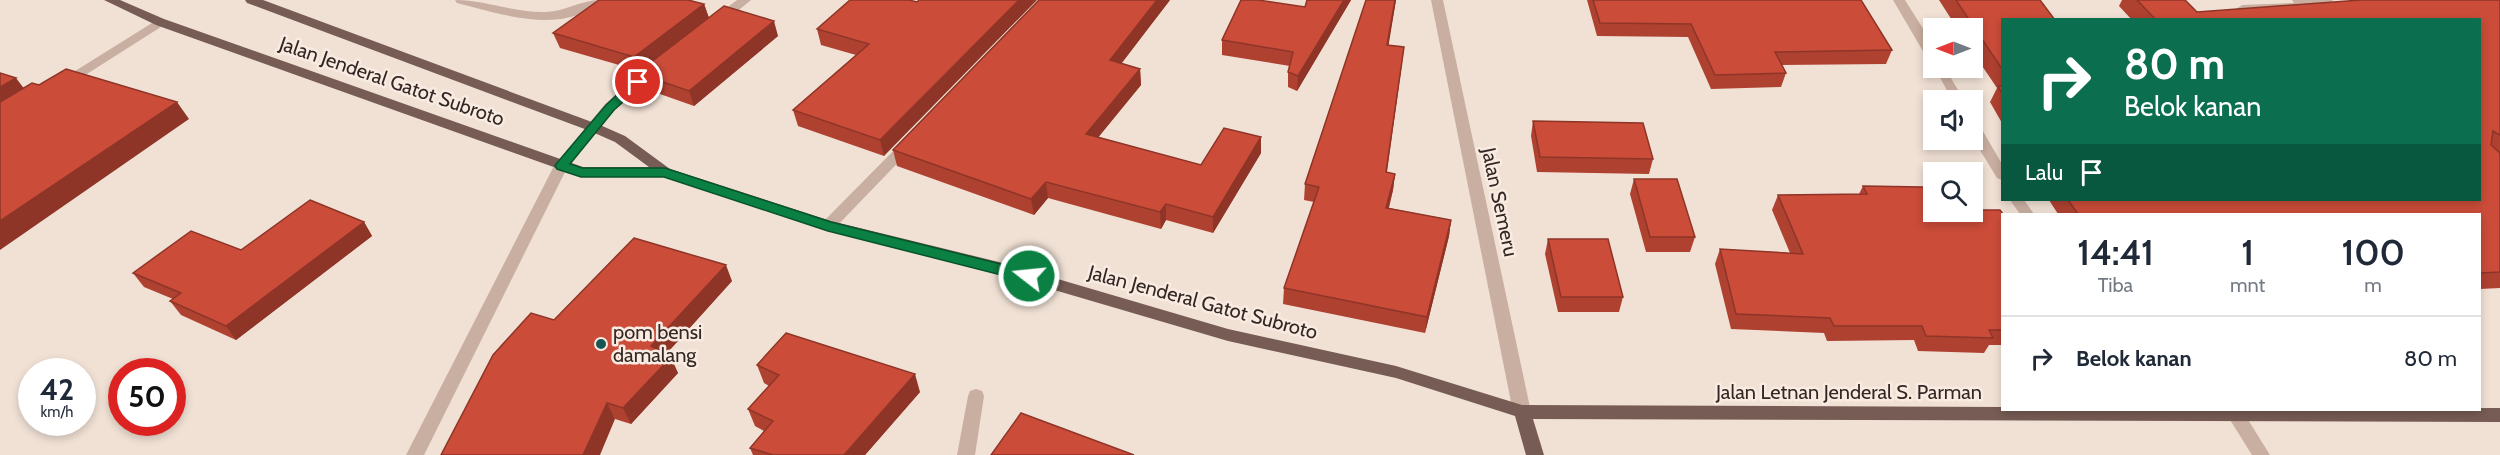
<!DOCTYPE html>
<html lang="id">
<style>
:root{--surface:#fff;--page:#f6f6f7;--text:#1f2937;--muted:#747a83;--line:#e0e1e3}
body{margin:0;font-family:Cabin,sans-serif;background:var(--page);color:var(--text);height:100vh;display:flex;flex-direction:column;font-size:22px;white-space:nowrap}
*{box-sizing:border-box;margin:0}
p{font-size:20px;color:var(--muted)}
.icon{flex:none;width:33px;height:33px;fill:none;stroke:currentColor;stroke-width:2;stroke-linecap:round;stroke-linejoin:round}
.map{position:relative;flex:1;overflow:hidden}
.drawer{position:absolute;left:2001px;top:213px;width:480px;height:198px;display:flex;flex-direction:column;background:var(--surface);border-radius:0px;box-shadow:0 3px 9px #0003}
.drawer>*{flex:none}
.banner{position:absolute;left:2001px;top:18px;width:480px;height:183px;border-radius:0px;box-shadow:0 3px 9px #0003;background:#0b6e4f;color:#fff;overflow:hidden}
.needle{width:39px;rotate:270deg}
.tools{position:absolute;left:1923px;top:18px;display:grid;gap:12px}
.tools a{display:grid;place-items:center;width:60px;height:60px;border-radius:0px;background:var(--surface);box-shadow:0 3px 9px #0003;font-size:30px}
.speed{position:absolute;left:18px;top:358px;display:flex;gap:12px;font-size:30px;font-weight:700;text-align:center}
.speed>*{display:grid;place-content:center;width:78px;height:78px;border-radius:50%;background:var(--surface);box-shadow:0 3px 9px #0003;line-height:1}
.speed small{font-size:15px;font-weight:400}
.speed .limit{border:9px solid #d22;background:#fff;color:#111}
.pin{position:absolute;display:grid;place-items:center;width:51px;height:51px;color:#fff;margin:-26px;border:3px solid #fff;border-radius:50%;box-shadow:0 2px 6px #0007}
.me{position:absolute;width:66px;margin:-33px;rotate:286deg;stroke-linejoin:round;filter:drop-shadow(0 0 4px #0008)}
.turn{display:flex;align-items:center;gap:21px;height:126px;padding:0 24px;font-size:27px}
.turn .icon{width:78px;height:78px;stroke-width:2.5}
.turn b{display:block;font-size:42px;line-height:51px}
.then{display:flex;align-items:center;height:57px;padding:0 24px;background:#0003;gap:12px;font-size:22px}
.eta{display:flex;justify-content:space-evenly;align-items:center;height:102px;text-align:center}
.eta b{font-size:36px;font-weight:600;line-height:42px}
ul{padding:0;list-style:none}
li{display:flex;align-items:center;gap:18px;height:84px;padding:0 24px;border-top:2px solid var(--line)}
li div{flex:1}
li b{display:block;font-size:22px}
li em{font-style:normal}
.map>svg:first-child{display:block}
</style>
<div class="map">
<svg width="2500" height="455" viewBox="0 0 2500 455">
<rect width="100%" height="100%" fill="#f1e1d5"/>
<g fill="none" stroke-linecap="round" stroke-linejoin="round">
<path fill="#c9afa1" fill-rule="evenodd" d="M 455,0 C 485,0 512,12 542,12 C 563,13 580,0 600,0 C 566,37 497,13 457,3 Z
M 737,0 L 751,0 L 723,23 L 715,23 L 713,20 L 715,17 Z
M 1431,0 L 1443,0 L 1531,412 L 1528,417 L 1522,419 L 1516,417 L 1513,412 Z
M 1893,0 L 1905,0 L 1934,46 L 1934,62 L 1927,58 Z
M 2292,0 L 2333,0 L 2331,3 L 2305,10 L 2253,12 L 2260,20 L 2246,20 L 2236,9 L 2242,5 L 2294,3 Z
M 160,18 L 164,19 L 166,22 L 164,25 L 68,86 L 63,87 L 56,83 Z
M 654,65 L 659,66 L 661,69 L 659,72 L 615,110 L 567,168 L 424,455 L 406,455 L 554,166 L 605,104 L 649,66 Z
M 1934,66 L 1945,68 L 1964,100 L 1952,100 Z
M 1972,120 L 1977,121 L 2002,164 L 2002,180 L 1997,178 L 1972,137 Z
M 910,137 L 917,142 L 915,145 L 833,230 L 823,230 L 821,226 L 823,222 L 905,139 Z
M 2010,200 L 2024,200 L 2034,214 L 2020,214 Z
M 976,389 L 982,391 L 984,396 L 975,455 L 957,455 L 968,396 L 970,391 Z
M 2230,410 L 2242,410 L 2270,455 L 2252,455 L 2227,415 Z"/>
<path fill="#765c54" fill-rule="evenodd" d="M 104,0 L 120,0 L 164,19 L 583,167 L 649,167 L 615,142 L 590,131 L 247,3 L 245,0 L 263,0 L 600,125 L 625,136 L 670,169 L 831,221 L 1007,264 L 1228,329 L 1396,366 L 1522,405 L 2002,407 L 2002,410 L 2500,408 L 2500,422 L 1533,419 L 1544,455 L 1526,455 L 1515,416 L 1396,378 L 1228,341 L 1007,276 L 828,231 L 664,177 L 576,175 L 156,25 Z"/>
</g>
<path fill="#af4131" d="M 1170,0 L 1121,63 L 1140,69 L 1141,85 L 1098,137 L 1201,165 L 1261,153 L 1213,233 L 1166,220 L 1161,229 L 1048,198 L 1034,215 L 897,166 L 893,150 Z
M 1307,0 L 1351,0 L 1297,91 L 1288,87 L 1288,72 L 1290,66 L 1222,55 L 1222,40 L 1305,7 Z
M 1366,0 L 1396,0 L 1388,45 L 1402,63 L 1387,172 L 1395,174 L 1393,190 L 1389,208 L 1451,220 L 1449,236 L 1425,333 L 1283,304 L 1284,288 L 1314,202 L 1304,200 L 1305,184 Z
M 1587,0 L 1861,0 L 1892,50 L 1886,64 L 1781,65 L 1786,73 L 1781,87 L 1711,89 L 1688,37 L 1597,36 Z
M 1939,0 L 2040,0 L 2002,20 L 2002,123 L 1990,102 L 1997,88 L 1972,51 L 1972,28 L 1957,28 Z
M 2122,0 L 2185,0 L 2197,12 L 2500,0 L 2500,288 L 2480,289 L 2480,214 L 2058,214 L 2049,200 L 2480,200 L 2480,20 L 2132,20 L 2119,6 Z
M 917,2 L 884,156 L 798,126 L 793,110 L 856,55 L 821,45 L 817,29 Z
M 704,4 L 709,18 L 778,36 L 694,106 L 643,88 L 637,73 L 640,71 L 560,48 L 553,33 Z
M 1533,121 L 1653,159 L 1649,174 L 1537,172 L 1531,136 Z
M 1634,179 L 1695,237 L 1690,252 L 1646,252 L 1630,194 Z
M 1863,186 L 1934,209 L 2002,214 L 2002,345 L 1989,345 L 1984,353 L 1918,351 L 1914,340 L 1827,341 L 1824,333 L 1731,329 L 1715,264 L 1720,249 L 1790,253 L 1772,210 L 1778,195 L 1859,194 Z
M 364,222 L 372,236 L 236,340 L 181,315 L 170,301 L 173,299 L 144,287 L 133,273 Z
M 1548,239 L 1623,297 L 1619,312 L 1558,312 L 1545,254 Z
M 732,281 L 666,354 L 678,373 L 631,424 L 615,419 L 554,320 Z
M 757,365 L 920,392 L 865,455 L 753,455 L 750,448 L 764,431 L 755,426 L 748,409 L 769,386 L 764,383 Z"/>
<path fill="#8e3528" d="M 1019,0 L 1037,0 L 884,156 L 880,140 Z
M 1157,0 L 1170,0 L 1112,76 L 1110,60 Z
M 1344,0 L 1351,0 L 1297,91 L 1298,76 Z
M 1395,0 L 1396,0 L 1386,61 L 1387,45 Z
M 704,4 L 709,18 L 640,71 L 634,57 Z
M 774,21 L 778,36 L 694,106 L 689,91 Z
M 1404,47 L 1402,63 L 1384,188 L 1386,172 Z
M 1140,69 L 1141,85 L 1088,150 L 1086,134 Z
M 16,78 L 29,95 L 0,113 L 0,87 Z
M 177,102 L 189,119 L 0,250 L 0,221 Z
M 1261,137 L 1261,153 L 1213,233 L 1213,217 Z
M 1395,174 L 1393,190 L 1384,224 L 1386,208 Z
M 1046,182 L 1048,198 L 1034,215 L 1031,199 Z
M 1166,204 L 1166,220 L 1161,229 L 1160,212 Z
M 1451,220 L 1449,236 L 1425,333 L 1427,317 Z
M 364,222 L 372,236 L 236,340 L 226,326 Z
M 726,265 L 732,281 L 659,362 L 651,346 Z
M 671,357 L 678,373 L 631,424 L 623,408 Z
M 915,374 L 920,392 L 865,455 L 844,455 Z
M 607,403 L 615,419 L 600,455 L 583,455 Z"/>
<path fill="#cb4c39" stroke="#8e3528" stroke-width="1.5" d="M 599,0 L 688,0 L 704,4 L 634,57 L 553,33 Z
M 850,0 L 909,0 L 917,2 L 919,0 L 1019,0 L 880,140 L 793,110 L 869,44 L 817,29 Z
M 1039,0 L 1157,0 L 1110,60 L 1140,69 L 1086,134 L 1201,165 L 1224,128 L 1261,137 L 1213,217 L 1166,204 L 1160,212 L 1046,182 L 1031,199 L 893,150 Z
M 1241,0 L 1258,0 L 1305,7 L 1307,0 L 1344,0 L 1298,76 L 1288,72 L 1293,52 L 1222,40 Z
M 1366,0 L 1395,0 L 1387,45 L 1404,47 L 1386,172 L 1395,174 L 1386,208 L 1451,220 L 1427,317 L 1284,288 L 1319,187 L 1305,184 Z
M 1593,0 L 1861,0 L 1892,50 L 1775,52 L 1786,73 L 1715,75 L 1691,24 L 1600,23 Z
M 1956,0 L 2040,0 L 2055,20 L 2002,20 L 2002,69 Z
M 2137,0 L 2185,0 L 2197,12 L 2361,0 L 2500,0 L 2500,135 L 2493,131 L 2491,145 L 2500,153 L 2500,272 L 2480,273 L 2480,214 L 2078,214 L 2068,200 L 2480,200 L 2480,20 L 2156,20 Z
M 724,6 L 774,21 L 689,91 L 637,73 Z
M 66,69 L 177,102 L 0,221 L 0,102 L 32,83 L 39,85 Z
M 0,73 L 16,78 L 0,87 Z
M 1998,86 L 2002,86 L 2002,94 Z
M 1533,121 L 1643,123 L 1653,159 L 1540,157 Z
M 1634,179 L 1677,179 L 1695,237 L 1650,237 Z
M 1863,186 L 1923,187 L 1934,209 L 1934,212 L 1972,212 L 1972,210 L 2000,210 L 2003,214 L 2002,330 L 1989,330 L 1993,338 L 1926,336 L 1922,326 L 1834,326 L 1830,318 L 1736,314 L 1720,249 L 1803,254 L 1778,195 L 1867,194 Z
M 310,200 L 364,222 L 226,326 L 170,301 L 181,293 L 133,273 L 191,231 L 241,250 Z
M 634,238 L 726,265 L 651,346 L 671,357 L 623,408 L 607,403 L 583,455 L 441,455 L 493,355 L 531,313 L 554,320 Z
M 1548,239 L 1608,239 L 1623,297 L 1561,297 Z
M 786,333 L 915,374 L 844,455 L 773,455 L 750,448 L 773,421 L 748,409 L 779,375 L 757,365 Z
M 1021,413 L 1134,455 L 991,455 Z"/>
<path fill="#0b8043" stroke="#07532c" stroke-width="1.5" d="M 638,78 L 642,79 L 642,85 L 614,110 L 570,164 L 582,168 L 665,168 L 831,222 L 1029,271 L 1036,276 L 1029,282 L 828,231 L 664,177 L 581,177 L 557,169 L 555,166 L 557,163 L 606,105 L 634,79 Z"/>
<circle fill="#185653" stroke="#f9ebe1" stroke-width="2" cx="601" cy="344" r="6"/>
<g text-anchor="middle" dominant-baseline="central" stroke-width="5" stroke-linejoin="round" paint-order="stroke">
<g font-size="20" fill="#332724" stroke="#f9ebe1">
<text transform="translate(392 81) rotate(19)">Jalan Jenderal Gatot Subroto</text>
<text transform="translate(1500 202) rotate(78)">Jalan Semeru</text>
<text transform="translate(1203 302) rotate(15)">Jalan Jenderal Gatot Subroto</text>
<text x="1849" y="392">Jalan Letnan Jenderal S. Parman</text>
</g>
<g font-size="20" fill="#332724" stroke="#f9ebe1" text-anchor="start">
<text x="613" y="332">pom bensi<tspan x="613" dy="23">damalang</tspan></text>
</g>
</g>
</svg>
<div class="tools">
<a><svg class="needle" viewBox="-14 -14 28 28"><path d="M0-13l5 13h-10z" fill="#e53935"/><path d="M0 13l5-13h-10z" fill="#747a83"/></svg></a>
<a><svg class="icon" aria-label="sound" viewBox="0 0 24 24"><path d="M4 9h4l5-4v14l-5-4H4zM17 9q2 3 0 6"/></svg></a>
<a><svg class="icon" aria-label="search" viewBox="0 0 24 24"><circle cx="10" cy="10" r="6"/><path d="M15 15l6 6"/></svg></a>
</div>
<div class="speed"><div>42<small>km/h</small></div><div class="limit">50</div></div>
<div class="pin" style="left:638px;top:82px;background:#d93025"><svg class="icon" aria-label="arrive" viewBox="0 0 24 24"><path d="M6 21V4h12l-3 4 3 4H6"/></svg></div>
<svg class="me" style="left:1029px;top:276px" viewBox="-20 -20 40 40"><circle r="17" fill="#0b8043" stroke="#fff" stroke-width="3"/><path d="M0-11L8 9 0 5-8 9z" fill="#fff"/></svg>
<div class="banner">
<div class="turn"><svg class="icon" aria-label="right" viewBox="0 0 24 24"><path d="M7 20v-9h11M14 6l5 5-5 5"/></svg><div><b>80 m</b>Belok kanan</div></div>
<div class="then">Lalu<svg class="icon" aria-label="arrive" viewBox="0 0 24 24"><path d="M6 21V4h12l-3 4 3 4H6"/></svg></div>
</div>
<section class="drawer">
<div class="eta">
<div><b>14:41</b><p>Tiba</p></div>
<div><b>1</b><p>mnt</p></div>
<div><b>100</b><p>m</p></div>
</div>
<ul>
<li><svg class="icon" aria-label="right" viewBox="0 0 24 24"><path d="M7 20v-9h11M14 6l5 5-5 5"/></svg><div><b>Belok kanan</b></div><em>80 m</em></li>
</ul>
</section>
</div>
